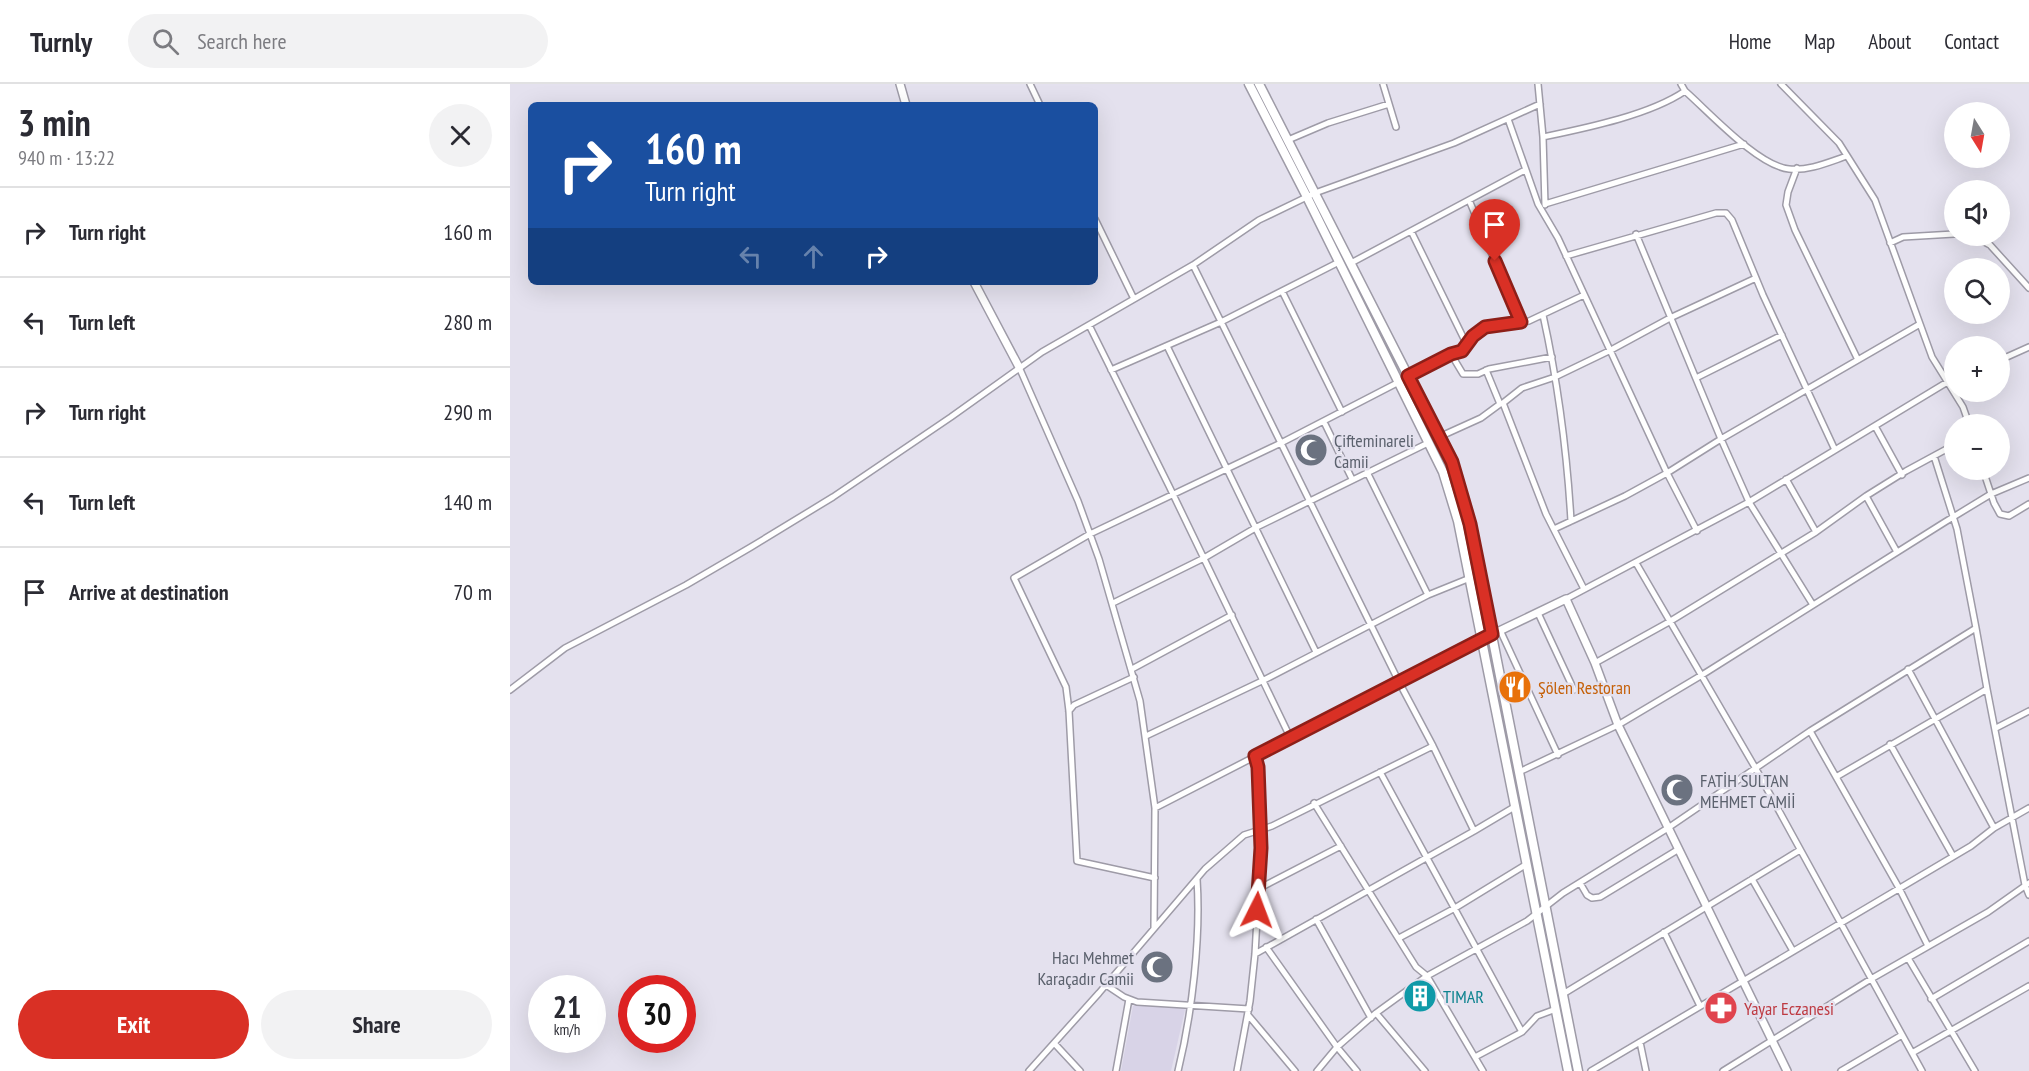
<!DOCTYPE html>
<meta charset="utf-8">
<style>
:root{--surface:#fff;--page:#f2f2f3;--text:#2b2b33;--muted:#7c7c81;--line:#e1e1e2;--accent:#d93025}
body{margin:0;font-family:"PT Sans Narrow",sans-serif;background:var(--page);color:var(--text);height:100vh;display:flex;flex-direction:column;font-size:22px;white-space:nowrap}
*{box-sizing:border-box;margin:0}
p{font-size:20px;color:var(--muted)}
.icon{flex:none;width:33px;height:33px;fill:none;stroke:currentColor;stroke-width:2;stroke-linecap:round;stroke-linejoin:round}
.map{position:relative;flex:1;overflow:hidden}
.side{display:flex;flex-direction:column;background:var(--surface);width:510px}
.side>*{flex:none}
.top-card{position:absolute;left:18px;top:18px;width:570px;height:183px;border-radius:9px;box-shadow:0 6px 24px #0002;background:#1a4fa0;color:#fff;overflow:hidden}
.needle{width:39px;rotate:169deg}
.buttons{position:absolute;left:1434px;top:18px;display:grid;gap:12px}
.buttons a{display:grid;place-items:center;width:66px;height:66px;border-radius:50%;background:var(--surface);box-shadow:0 6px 24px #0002;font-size:30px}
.speed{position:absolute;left:18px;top:891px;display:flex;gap:12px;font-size:30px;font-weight:700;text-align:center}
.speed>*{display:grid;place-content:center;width:78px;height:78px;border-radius:50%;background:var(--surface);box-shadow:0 6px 24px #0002;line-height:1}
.speed small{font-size:15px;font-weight:400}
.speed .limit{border:9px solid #d22;background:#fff;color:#111}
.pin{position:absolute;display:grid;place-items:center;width:51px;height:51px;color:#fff;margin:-62px -26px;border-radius:50% 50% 50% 0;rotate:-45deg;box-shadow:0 0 6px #0007}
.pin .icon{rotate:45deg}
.me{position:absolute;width:66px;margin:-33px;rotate:3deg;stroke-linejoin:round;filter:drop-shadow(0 0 4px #0008)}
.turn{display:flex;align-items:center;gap:21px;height:126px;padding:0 18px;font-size:27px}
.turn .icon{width:78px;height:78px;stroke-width:2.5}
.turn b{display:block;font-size:42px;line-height:51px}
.lanes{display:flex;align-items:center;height:57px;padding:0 18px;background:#0003;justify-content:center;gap:30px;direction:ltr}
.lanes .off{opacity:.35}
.round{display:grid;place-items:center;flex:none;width:63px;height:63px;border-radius:32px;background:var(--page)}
.overview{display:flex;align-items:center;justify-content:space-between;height:102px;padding:0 18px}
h1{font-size:36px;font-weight:700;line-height:45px}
.primary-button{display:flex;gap:12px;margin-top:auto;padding:12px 18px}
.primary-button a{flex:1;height:69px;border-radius:36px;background:var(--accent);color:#fff;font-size:24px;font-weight:700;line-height:69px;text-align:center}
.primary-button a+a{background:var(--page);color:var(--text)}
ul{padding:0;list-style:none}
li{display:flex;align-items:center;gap:18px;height:90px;padding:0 18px;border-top:2px solid var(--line)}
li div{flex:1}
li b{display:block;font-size:22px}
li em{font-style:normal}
header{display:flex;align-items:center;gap:36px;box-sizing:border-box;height:84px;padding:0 30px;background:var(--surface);border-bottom:2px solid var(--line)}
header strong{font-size:28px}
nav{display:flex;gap:33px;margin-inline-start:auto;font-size:21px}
.search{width:420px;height:54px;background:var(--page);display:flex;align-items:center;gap:15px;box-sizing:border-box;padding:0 21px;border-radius:33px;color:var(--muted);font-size:22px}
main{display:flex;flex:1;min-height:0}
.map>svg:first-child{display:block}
</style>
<header>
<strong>Turnly</strong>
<div class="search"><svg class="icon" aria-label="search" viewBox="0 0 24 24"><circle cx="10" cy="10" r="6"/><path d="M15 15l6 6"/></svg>Search here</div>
<nav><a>Home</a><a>Map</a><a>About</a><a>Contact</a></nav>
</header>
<main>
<section class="side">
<div class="overview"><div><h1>3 min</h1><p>940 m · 13:22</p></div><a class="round"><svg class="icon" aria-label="close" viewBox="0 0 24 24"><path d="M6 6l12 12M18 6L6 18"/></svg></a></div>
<ul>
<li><svg class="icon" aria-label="right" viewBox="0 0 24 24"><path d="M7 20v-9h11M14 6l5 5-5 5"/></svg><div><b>Turn right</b></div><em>160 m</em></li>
<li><svg class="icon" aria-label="left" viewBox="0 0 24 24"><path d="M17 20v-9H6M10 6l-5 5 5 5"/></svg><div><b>Turn left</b></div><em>280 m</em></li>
<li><svg class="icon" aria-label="right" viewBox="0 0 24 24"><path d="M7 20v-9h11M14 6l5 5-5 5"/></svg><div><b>Turn right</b></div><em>290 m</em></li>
<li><svg class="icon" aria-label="left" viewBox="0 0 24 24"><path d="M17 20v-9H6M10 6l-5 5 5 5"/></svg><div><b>Turn left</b></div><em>140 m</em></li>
<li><svg class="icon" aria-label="arrive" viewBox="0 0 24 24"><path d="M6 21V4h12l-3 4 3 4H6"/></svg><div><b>Arrive at destination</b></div><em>70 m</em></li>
</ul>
<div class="primary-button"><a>Exit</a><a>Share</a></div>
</section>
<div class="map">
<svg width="1519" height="987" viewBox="0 0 1519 987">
<rect width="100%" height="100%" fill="#e4e1ee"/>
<path fill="#d8d3e7" d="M 627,920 L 673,922 L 675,926 L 661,987 L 611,987 L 623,922 Z"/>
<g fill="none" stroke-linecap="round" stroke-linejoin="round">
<defs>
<path id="minor" d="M 520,0 L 530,21
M 873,0 L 886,43
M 1028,0 L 1033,53 L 1035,121
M 1171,0 L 1175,7 C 1199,28 1248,82 1279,85 C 1299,87 1319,78 1337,72
M 1271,0 L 1329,59 L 1365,116 L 1422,273 L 1453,323 L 1459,340
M 998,35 L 1028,120 L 1048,154 L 1157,389 L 1187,447
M 1033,53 C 1076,44 1140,31 1175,7
M 778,56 L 818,39 L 879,20
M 1287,84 L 1278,108 L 1276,121 L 1285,146 L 1348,276
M 959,116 L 1011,239
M 1035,120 L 1234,60
M 585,135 L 624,215
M 901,147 L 957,261
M 1126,150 L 1211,355 L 1239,418 L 1303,521
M 1463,152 L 1480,161 L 1519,204
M 1380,159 L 1393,153 L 1444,150
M 1056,172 L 1206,129 L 1216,129 L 1222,136 L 1253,211 L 1325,366
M 841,179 L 1015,86
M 683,181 L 889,598 L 923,662 L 964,747
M 772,207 L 832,328
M 1033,231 C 1048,299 1057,368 1061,437
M 579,241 L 659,402 L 780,653
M 657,262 L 806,568
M 941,270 L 953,290 L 968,290 L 979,285 L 1042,273
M 1490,276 L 1519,263
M 509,283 L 568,417 L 589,475 L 630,617 L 645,724 L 644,844
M 601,286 L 711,238 L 829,178
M 976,286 L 990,320
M 1186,294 L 1272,251
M 993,319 L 1036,430 L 1074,505
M 814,338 L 842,395
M 1365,342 L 1392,391
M 929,353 L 971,334 L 990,320 L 993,319 L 1012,304 L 1045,293 L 1101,266 L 1160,234 L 1246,194
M 1473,386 L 1484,419 L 1490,430 L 1499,432 L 1519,420
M 857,388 L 918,511
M 1276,395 L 1306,448
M 1356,412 L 1387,468
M 1044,445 L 1115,412 L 1157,389 L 1211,355 L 1410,240
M 1126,479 L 1246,685 L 1412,987
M 1056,515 L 1239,418 L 1444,294
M 603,519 L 694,474 L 747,443 L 918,359
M 1028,529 L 1064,606
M 1466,544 L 1477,605
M 990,546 L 1048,671
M 1085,579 L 1159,538 L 1306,448 L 1356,412 L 1396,387 L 1444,361
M 622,585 L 722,531
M 1398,585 L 1484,744
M 0,606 L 55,564 L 176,501 L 241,463 L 323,413 L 441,333 L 532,268 L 683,181 L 749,136 L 805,109 L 944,59 L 1030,20
M 559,627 L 564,621 L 624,593
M 1486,644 L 1519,627
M 1300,647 L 1389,804 L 1418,862
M 636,652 L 754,596 L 918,511 L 960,494
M 1380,660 L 1443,772
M 870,688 L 1012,948
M 1009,688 L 1108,641 L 1192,591 L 1435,438 L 1481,410 L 1519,394
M 1326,693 L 1477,605 L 1515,801 L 1519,811
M 804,719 L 906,883 L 917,892 L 973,987
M 645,724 L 983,550
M 645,794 L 567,777 L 559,627 L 556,603 L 504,494 L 580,450 L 771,359 L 889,298 L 919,280 L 952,267 L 963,252 L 975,243 L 1019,237 L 1074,211
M 1242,795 L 1283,867
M 1070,799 L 1077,811 L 1082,814 L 1090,813 L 1169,765
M 748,805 L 831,762
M 806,835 L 861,934
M 1154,848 L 1190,922
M 889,854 L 945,824 L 1017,780
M 756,863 L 827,963 L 847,987
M 745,870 L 964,747 L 1006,722
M 1398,874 L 1465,987
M 596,901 L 614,913 L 627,918 L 739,925
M 1053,910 L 1290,766
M 1421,915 L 1519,857
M 866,929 L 915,987
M 738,931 L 785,987
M 1130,958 L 1136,987
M 544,959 L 570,987
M 1402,969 L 1519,902
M 965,973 L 1012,948 L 1027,932 L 1046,925
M 519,987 L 589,909 L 695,785 L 734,751 L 762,742 L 923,662
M 606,987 L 619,915
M 668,987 C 682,930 691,854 687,795
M 727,987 L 740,917 L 745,870 L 751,764 L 748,683 L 745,672
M 807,987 L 827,963 L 866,929 L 917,892 L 1017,837 L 1053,809 L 1158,744 L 1300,647 L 1466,544 L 1447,445 L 1424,372
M 1081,987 L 1461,762 L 1484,744 L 1519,724
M 1213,987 L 1361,895 L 1478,828 L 1519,799
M 1331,987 L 1392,951"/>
<path id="tertiary" d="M 390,0 L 396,21
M 464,198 L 509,283
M 983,550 L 1056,515 L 1085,579 L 1108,641 L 1277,987"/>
<path id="secondary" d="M 739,0 L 797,113 L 933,388 L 948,437 L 1058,987
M 749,0 L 942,378 L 960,440 L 1068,987"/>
</defs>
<use href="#minor" stroke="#9e9ba7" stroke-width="8"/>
<use href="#tertiary" stroke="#9e9ba7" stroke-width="10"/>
<use href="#secondary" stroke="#9e9ba7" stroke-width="11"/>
<use href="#minor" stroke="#fff" stroke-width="5"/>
<use href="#tertiary" stroke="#fff" stroke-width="7"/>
<use href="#secondary" stroke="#fff" stroke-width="8"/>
</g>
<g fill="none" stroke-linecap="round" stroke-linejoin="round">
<defs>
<path id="route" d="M 747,826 L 751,764 L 748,683 L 745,672 L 982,550 L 960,440 L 942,378 L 898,292 L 941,270 L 952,267 L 963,252 L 975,243 L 1011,238 L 985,177"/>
</defs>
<use href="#route" stroke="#8d1f18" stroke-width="15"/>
<use href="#route" stroke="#d93025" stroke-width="10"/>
</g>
<defs>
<symbol id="mosque-disc" viewBox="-11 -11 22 22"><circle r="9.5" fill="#6b7280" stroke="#e4e1ee"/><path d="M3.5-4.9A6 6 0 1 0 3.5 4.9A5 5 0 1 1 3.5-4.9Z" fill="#fff"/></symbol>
<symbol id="restaurant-disc" viewBox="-11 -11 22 22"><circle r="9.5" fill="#e8710a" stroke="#e4e1ee"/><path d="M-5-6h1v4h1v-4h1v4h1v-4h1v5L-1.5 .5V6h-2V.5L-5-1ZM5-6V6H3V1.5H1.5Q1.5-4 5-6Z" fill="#fff"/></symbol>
<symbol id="building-disc" viewBox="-11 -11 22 22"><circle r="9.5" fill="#0f9aa8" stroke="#e4e1ee"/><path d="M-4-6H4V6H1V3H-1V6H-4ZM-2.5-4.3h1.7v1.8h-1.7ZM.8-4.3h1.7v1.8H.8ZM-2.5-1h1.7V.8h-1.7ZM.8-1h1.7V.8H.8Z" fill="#fff"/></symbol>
<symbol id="pharmacy-disc" viewBox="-11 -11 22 22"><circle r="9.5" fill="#e0444e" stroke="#e4e1ee"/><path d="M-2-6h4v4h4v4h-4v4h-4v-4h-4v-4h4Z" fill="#fff"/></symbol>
</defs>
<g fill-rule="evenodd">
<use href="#mosque-disc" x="782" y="347" width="38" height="38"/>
<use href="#restaurant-disc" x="986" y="584" width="38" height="38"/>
<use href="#mosque-disc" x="1148" y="687" width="38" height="38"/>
<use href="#mosque-disc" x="628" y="864" width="38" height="38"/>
<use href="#building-disc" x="891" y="893" width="38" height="38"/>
<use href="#pharmacy-disc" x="1192" y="905" width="38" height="38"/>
</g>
<g text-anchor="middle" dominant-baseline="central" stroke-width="5" stroke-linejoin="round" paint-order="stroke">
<g font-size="18" fill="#5b616d" stroke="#e4e1ee" text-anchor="start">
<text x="824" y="356">Çifteminareli<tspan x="824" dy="21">Camii</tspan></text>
<text x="1190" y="696">FATİH SULTAN<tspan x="1190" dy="21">MEHMET CAMİİ</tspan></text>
<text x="624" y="873" text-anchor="end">Hacı Mehmet<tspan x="624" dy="21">Karaçadır Camii</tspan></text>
</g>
<g font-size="18" fill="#c56008" stroke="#e4e1ee" text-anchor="start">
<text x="1028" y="603">Şölen Restoran</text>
</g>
<g font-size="18" fill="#0d838f" stroke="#e4e1ee" text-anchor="start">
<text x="933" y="912">TIMAR</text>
</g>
<g font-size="18" fill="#be3a42" stroke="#e4e1ee" text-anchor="start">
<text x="1234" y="924">Yayar Eczanesi</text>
</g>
</g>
</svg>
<div class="buttons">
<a><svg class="needle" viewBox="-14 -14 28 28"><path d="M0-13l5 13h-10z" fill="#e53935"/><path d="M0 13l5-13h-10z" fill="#7c7c81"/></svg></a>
<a><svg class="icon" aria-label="sound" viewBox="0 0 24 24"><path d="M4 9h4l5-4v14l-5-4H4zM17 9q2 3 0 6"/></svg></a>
<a><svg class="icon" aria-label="search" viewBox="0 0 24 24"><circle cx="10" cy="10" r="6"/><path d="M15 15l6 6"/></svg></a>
<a>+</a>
<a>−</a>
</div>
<div class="speed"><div>21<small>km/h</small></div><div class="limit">30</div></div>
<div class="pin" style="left:985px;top:177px;background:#d93025"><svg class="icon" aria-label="arrive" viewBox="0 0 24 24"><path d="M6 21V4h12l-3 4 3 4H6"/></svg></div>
<svg class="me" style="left:747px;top:826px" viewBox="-20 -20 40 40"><path d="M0-17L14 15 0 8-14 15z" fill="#d93025" stroke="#fff" stroke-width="4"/></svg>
<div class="top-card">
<div class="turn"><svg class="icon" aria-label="right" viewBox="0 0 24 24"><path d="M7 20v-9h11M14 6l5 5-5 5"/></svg><div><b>160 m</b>Turn right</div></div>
<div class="lanes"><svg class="icon off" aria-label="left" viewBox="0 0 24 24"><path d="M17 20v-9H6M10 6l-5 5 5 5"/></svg><svg class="icon off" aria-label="ahead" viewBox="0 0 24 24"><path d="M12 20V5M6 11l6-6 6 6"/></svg><svg class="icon" aria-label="right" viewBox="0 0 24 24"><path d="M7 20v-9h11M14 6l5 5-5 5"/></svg></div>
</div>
</div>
</main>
